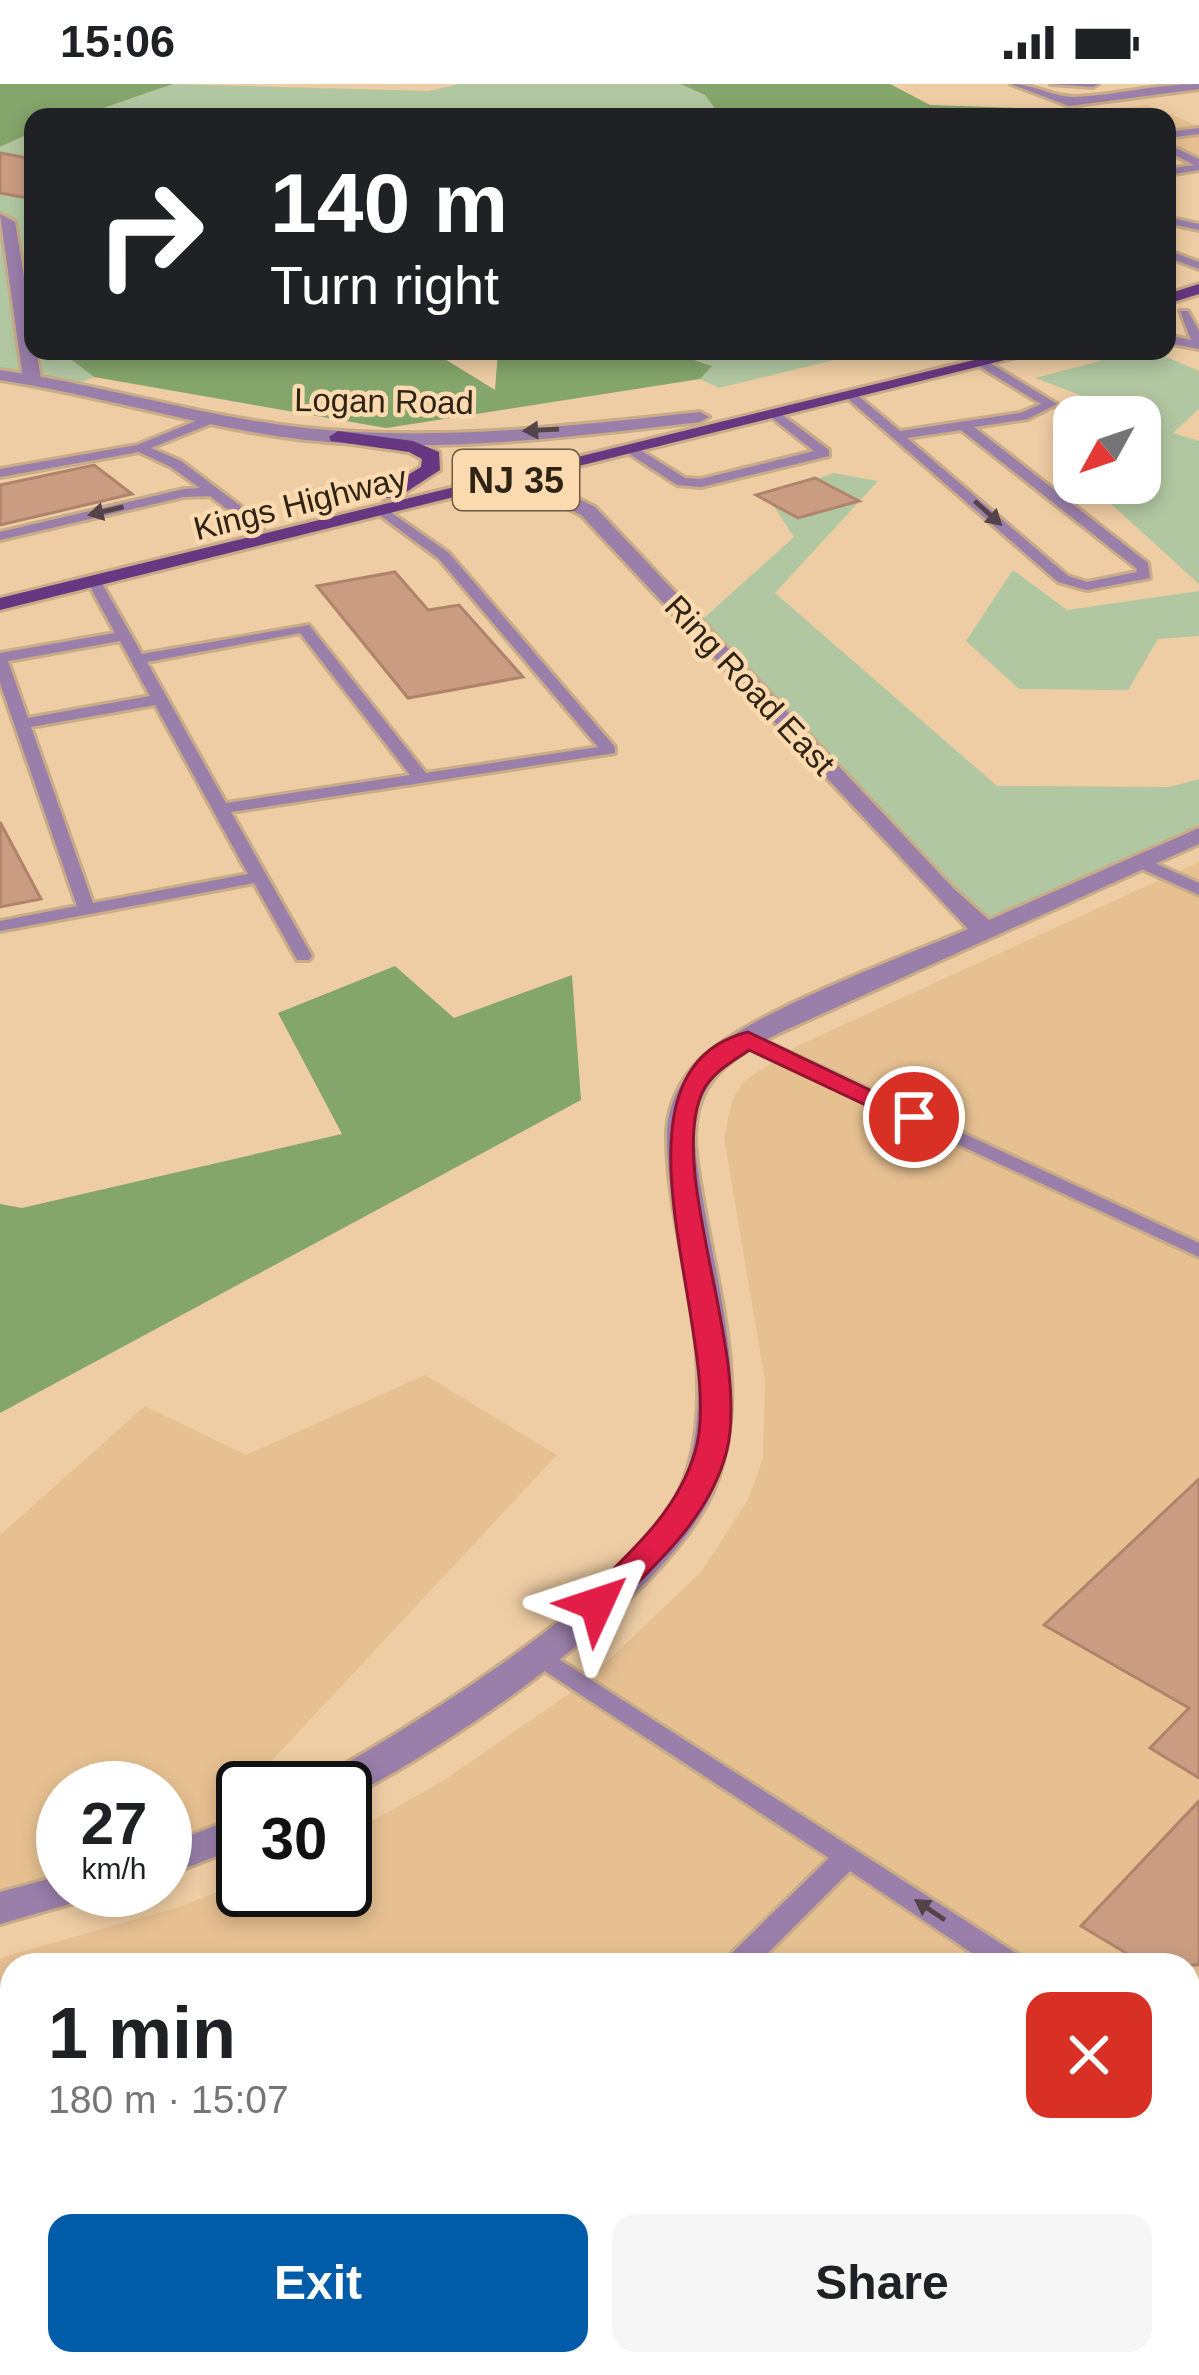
<!DOCTYPE html>
<meta charset="utf-8">
<style>
:root{--surface:#fff;--page:#f6f6f6;--text:#202124;--muted:#757577;--accent:#005ba9}
body{margin:0;font-family:Helvetica,sans-serif;background:var(--page);color:var(--text);height:100vh;display:flex;flex-direction:column;font-size:45px;white-space:nowrap}
*{box-sizing:border-box;margin:0}
p{font-size:39px;color:var(--muted)}
.icon{flex:none;width:66px;height:66px;fill:none;stroke:currentColor;stroke-width:2;stroke-linecap:round;stroke-linejoin:round}
.map{position:relative;flex:1;overflow:hidden}
.side{position:absolute;left:0px;top:1869px;width:1200px;height:423px;display:flex;flex-direction:column;background:var(--surface);border-radius:36px 36px 0 0;box-shadow:0 6px 18px #0003}
.side>*{flex:none}
.top-card{position:absolute;left:24px;top:24px;width:1152px;height:252px;border-radius:24px;box-shadow:0 6px 18px #0003;background:#202124;color:#fff;overflow:hidden}
.needle{width:78px;rotate:230deg}
.tools{position:absolute;left:1053px;top:312px;display:grid;gap:24px}
.tools a{display:grid;place-items:center;width:108px;height:108px;border-radius:24px;background:var(--surface);box-shadow:0 6px 18px #0003;font-size:60px}
.speed{position:absolute;left:36px;top:1677px;display:flex;gap:24px;font-size:60px;font-weight:700;text-align:center}
.speed>*{display:grid;place-content:center;width:156px;height:156px;border-radius:50%;background:var(--surface);box-shadow:0 6px 18px #0003;line-height:1}
.speed small{font-size:30px;font-weight:400}
.speed .limit{border:6px solid #111;border-radius:18px;background:#fff;color:#111}
.pin{position:absolute;display:grid;place-items:center;width:102px;height:102px;color:#fff;margin:-51px;border:6px solid #fff;border-radius:50%;box-shadow:0 3px 12px #0007}
.me{position:absolute;width:132px;margin:-66px;rotate:48deg;stroke-linejoin:round;filter:drop-shadow(0 0 9px #0008)}
.turn{display:flex;align-items:center;gap:42px;height:252px;padding:0 48px;font-size:54px}
.turn .icon{width:156px;height:156px;stroke-width:2.5}
.turn b{display:block;font-size:84px;line-height:102px}
.round{display:grid;place-items:center;flex:none;width:126px;height:126px;border-radius:24px;background:var(--page)}
.head{display:flex;align-items:center;justify-content:space-between;height:204px;padding:0 48px}
h1{font-size:72px;font-weight:700;line-height:90px}
.button{display:flex;gap:24px;margin-top:auto;padding:24px 48px}
.button a{flex:1;height:138px;border-radius:24px;background:var(--accent);color:#fff;font-size:48px;font-weight:700;line-height:138px;text-align:center}
.button a+a{background:var(--page);color:var(--text)}
.status{display:flex;justify-content:space-between;align-items:center;height:84px;padding:0 60px;background:var(--surface);direction:ltr}
.status svg{height:33px;fill:currentColor}
.map>svg:first-child{display:block}
</style>
<div class="status"><b>15:06</b><svg viewBox="0 0 49 12"><path d="M0 12V9h3v3zM5 12V6h3v6zM10 12V3h3v9zM15 12V0h3v12zM26 1h20v11H26zM47 4h2v5h-2z"/></svg></div>
<div class="map">
<svg width="1199" height="2291" viewBox="0 0 1199 2291">
<rect width="100%" height="100%" fill="#eecda4"/>
<path fill="#e6c091" fill-rule="evenodd" d="M 1147,21 L 1199,42 L 1199,86 L 1167,71 L 1167,33 L 1082,29 Z
M 1199,778 L 1199,2291 L 7,2291 L 0,2255 L 0,1874 L 182,1822 L 243,1798 L 243,1806 L 345,1806 L 345,1752 L 443,1697 L 583,1600 L 700,1489 L 748,1416 L 763,1373 L 765,1297 L 724,1054 L 732,1017 L 743,998 L 797,962 ZM 12,1881 L 1188,1881 L 1188,2280 L 12,2280 Z
M 425,1291 L 557,1371 L 193,1761 L 165,1769 L 165,1704 L 63,1704 L 63,1797 L 0,1814 L 0,1451 L 145,1322 L 246,1371 Z"/>
<path fill="#b1c7a1" d="M 173,0 L 429,7 L 459,0 L 680,0 L 705,11 L 721,33 L 77,33 Z
M 33,48 L 33,267 L 91,267 L 73,276 L 94,293 L 74,301 L 0,292 L 0,63 Z
M 669,267 L 870,267 L 719,304 L 700,295 L 711,281 Z
M 1138,267 L 1153,267 L 1199,287 L 1199,325 L 1173,349 L 1199,357 L 1199,500 L 1088,399 L 1140,399 L 1140,333 L 1093,333 L 1119,326 L 1035,294 Z
M 834,389 L 878,397 L 775,509 L 997,702 L 1169,703 L 1199,695 L 1199,756 L 984,851 L 695,542 L 794,453 L 767,412 Z
M 1013,486 L 1067,526 L 1199,507 L 1199,552 L 1158,555 L 1128,606 L 1019,605 L 966,557 Z"/>
<path fill="#84a56b" d="M 0,0 L 173,0 L 77,33 L 33,33 L 33,48 L 0,63 Z
M 680,0 L 890,0 L 930,21 L 1049,25 L 1067,33 L 721,33 L 705,11 Z
M 91,267 L 432,267 L 495,306 L 498,267 L 669,267 L 712,282 L 700,295 L 386,344 L 94,293 L 72,276 Z
M 395,882 L 454,934 L 572,891 L 581,1016 L 0,1329 L 0,1120 L 22,1124 L 342,1050 L 278,929 Z"/>
<path fill="#ca9d82" stroke="#b0846a" stroke-width="3" d="M 0,69 L 33,75 L 33,115 L 0,109 Z
M 94,381 L 132,410 L 0,441 L 0,401 Z
M 815,394 L 859,417 L 798,434 L 756,411 Z
M 395,488 L 428,526 L 459,521 L 523,593 L 408,614 L 317,502 Z
M 0,738 L 41,815 L 0,823 Z
M 1199,1395 L 1199,1694 L 1150,1664 L 1189,1624 L 1044,1541 Z
M 1199,1717 L 1199,1881 L 1146,1881 L 1081,1842 Z"/>
<g fill="none" stroke-linecap="round" stroke-linejoin="round">
<defs>
<path id="service" d="M 1051,0 L 1098,0 L 1093,3 Z
M 1199,44 L 1199,50 L 1167,54 L 1167,48 Z
M 1167,60 L 1199,75 L 1199,86 L 1167,91 L 1167,85 L 1194,81 L 1167,67 Z
M 1167,133 L 1199,140 L 1199,146 L 1167,139 Z
M 1167,166 L 1199,178 L 1199,185 L 1167,173 Z
M 1180,227 L 1188,227 L 1199,247 L 1199,265 L 1167,259 L 1167,251 L 1191,256 Z
M 983,275 L 1057,320 L 1028,335 L 974,343 L 1148,479 L 1150,494 L 1087,506 L 1058,498 L 846,313 L 856,310 L 900,347 L 1020,329 L 1041,320 L 979,282 L 977,279 ZM 961,346 L 1136,484 L 1137,488 L 1087,498 L 1068,492 L 907,354 Z
M 777,327 L 829,366 L 829,372 L 701,403 L 677,401 L 625,367 L 637,364 L 685,394 L 701,395 L 814,367 L 772,334 L 772,328 Z
M 213,330 L 219,334 L 218,337 L 151,364 L 181,377 L 263,439 L 263,445 L 253,445 L 210,412 L 184,413 L 0,456 L 0,448 L 184,405 L 200,404 L 171,383 L 139,368 L 0,393 L 0,385 L 137,361 Z
M 386,425 L 449,469 L 615,663 L 615,669 L 231,728 L 312,872 L 309,876 L 297,876 L 254,799 L 0,847 L 0,837 L 77,822 L 0,599 L 0,569 L 115,549 L 88,499 L 90,496 L 100,496 L 142,570 L 309,541 L 426,689 L 598,663 L 439,475 L 381,432 L 379,429 ZM 300,549 L 410,691 L 226,719 L 147,578 ZM 120,557 L 150,612 L 28,634 L 8,577 ZM 155,621 L 248,790 L 93,819 L 31,643 Z
M 1139,772 L 1199,799 L 1199,811 L 1133,781 L 1133,773 Z
M 748,949 L 1199,1159 L 1199,1173 L 741,959 L 738,955 L 741,951 Z
M 540,1563 L 1022,1873 L 1026,1881 L 990,1881 L 850,1787 L 760,1877 L 762,1881 L 731,1881 L 729,1876 L 733,1868 L 829,1774 L 531,1578 L 527,1572 L 531,1566 Z
M 1188,2235 L 1199,2239 L 1199,2273 L 1188,2269 Z"/>
<path id="minor" d="M 1011,0 C 1034,0 1054,14 1076,13 C 1117,11 1157,0 1199,0 L 1199,5 L 1069,22 Z
M 0,130 L 15,138 L 41,295 L 32,300 L 23,295 Z
M 492,379 L 506,379 L 595,423 L 954,805 L 989,836 L 1199,744 L 1199,760 L 777,950 C 751,964 720,979 706,1006 C 686,1041 698,1084 704,1122 C 719,1212 750,1311 716,1400 C 673,1512 451,1662 345,1715 L 345,1704 L 315,1704 L 321,1694 C 419,1638 623,1513 676,1414 C 694,1379 699,1338 698,1299 C 698,1214 666,1131 667,1046 C 669,1020 679,999 696,980 C 744,929 900,875 968,845 L 581,431 L 492,387 Z
M 243,1731 L 243,1762 L 165,1792 L 165,1761 Z
M 63,1791 L 63,1806 L 86,1806 L 80,1817 L 0,1840 L 0,1808 Z"/>
<path id="tertiary" d="M 0,286 C 103,301 203,333 306,344 C 437,358 570,342 700,328 L 709,333 L 700,338 C 570,353 437,370 306,356 C 203,344 103,312 0,296 Z"/>
<path id="primary" d="M 1199,200 L 1199,210 L 1167,220 L 1167,210 Z
M 1011,267 L 1041,267 L 0,526 L 0,514 Z
M 338,347 L 413,357 L 439,368 L 440,386 L 397,414 L 383,414 L 383,406 L 421,383 L 422,375 L 409,368 L 331,357 L 329,353 Z"/>
</defs>
<use href="#service" stroke="#c8ab87" stroke-width="6"/>
<use href="#minor" stroke="#c8ab87" stroke-width="6"/>
<use href="#tertiary" stroke="#c8ab87" stroke-width="6"/>
<use href="#primary" stroke="#c8ab87" stroke-width="6"/>
<use href="#service" fill="#997fa9" fill-rule="evenodd"/>
<use href="#minor" fill="#997fa9" fill-rule="evenodd"/>
<use href="#tertiary" fill="#997fa9" fill-rule="evenodd"/>
<use href="#primary" fill="#683781" fill-rule="evenodd"/>
</g>
<defs><path id="oneway-solid" d="M-6-.8H1V-3.2L6.5 0L1 3.2V.8H-6Z" transform="scale(3)"/></defs>
<g fill="#544348">
<use href="#oneway-solid" transform="translate(541 346) rotate(177)"/>
<use href="#oneway-solid" transform="translate(106 427) rotate(167)"/>
<use href="#oneway-solid" transform="translate(988 429) rotate(42)"/>
<use href="#oneway-solid" transform="translate(930 1826) rotate(-146)"/>
</g>
<path fill="#e11d48" stroke="#92132f" stroke-width="3" d="M 748,948 L 926,1033 L 923,1039 L 904,1039 L 749,966 C 732,978 711,989 702,1009 C 667,1090 750,1267 727,1366 C 710,1434 655,1481 608,1528 L 597,1532 L 581,1520 L 586,1512 C 629,1469 677,1429 695,1368 C 729,1259 590,988 748,948 Z"/>
<g text-anchor="middle" dominant-baseline="central" stroke-width="9" stroke-linejoin="round" paint-order="stroke">
<g font-size="33" fill="#2f2313" stroke="#fcdab0">
<text transform="translate(384 317) rotate(1)">Logan Road</text>
<text transform="translate(300 419) rotate(-14)">Kings Highway</text>
<text transform="translate(750 601) rotate(47)">Ring Road East</text>
</g>
<rect fill="#fcdab0" stroke="#6c5a42" stroke-width="3" x="453" y="366" width="126" height="60" rx="9"/>
<g font-size="36" font-weight="bold" fill="#2f2313">
<text x="516" y="396">NJ 35</text>
</g>
</g>
</svg>
<div class="tools">
<a><svg class="needle" viewBox="-14 -14 28 28"><path d="M0-13l5 13h-10z" fill="#e53935"/><path d="M0 13l5-13h-10z" fill="#757577"/></svg></a>
</div>
<div class="speed"><div>27<small>km/h</small></div><div class="limit">30</div></div>
<div class="pin" style="left:914px;top:1033px;background:#d93025"><svg class="icon" aria-label="arrive" viewBox="0 0 24 24"><path d="M6 21V4h12l-3 4 3 4H6"/></svg></div>
<svg class="me" style="left:597px;top:1520px" viewBox="-20 -20 40 40"><path d="M0-17L14 15 0 8-14 15z" fill="#e11d48" stroke="#fff" stroke-width="4"/></svg>
<div class="top-card">
<div class="turn"><svg class="icon" aria-label="right" viewBox="0 0 24 24"><path d="M7 20v-9h11M14 6l5 5-5 5"/></svg><div><b>140 m</b>Turn right</div></div>
</div>
<section class="side">
<div class="head"><div><h1>1 min</h1><p>180 m · 15:07</p></div><a class="round" style="background:#d93025;color:#fff"><svg class="icon" aria-label="close" viewBox="0 0 24 24"><path d="M6 6l12 12M18 6L6 18"/></svg></a></div>
<div class="button"><a>Exit</a><a>Share</a></div>
</section>
</div>
